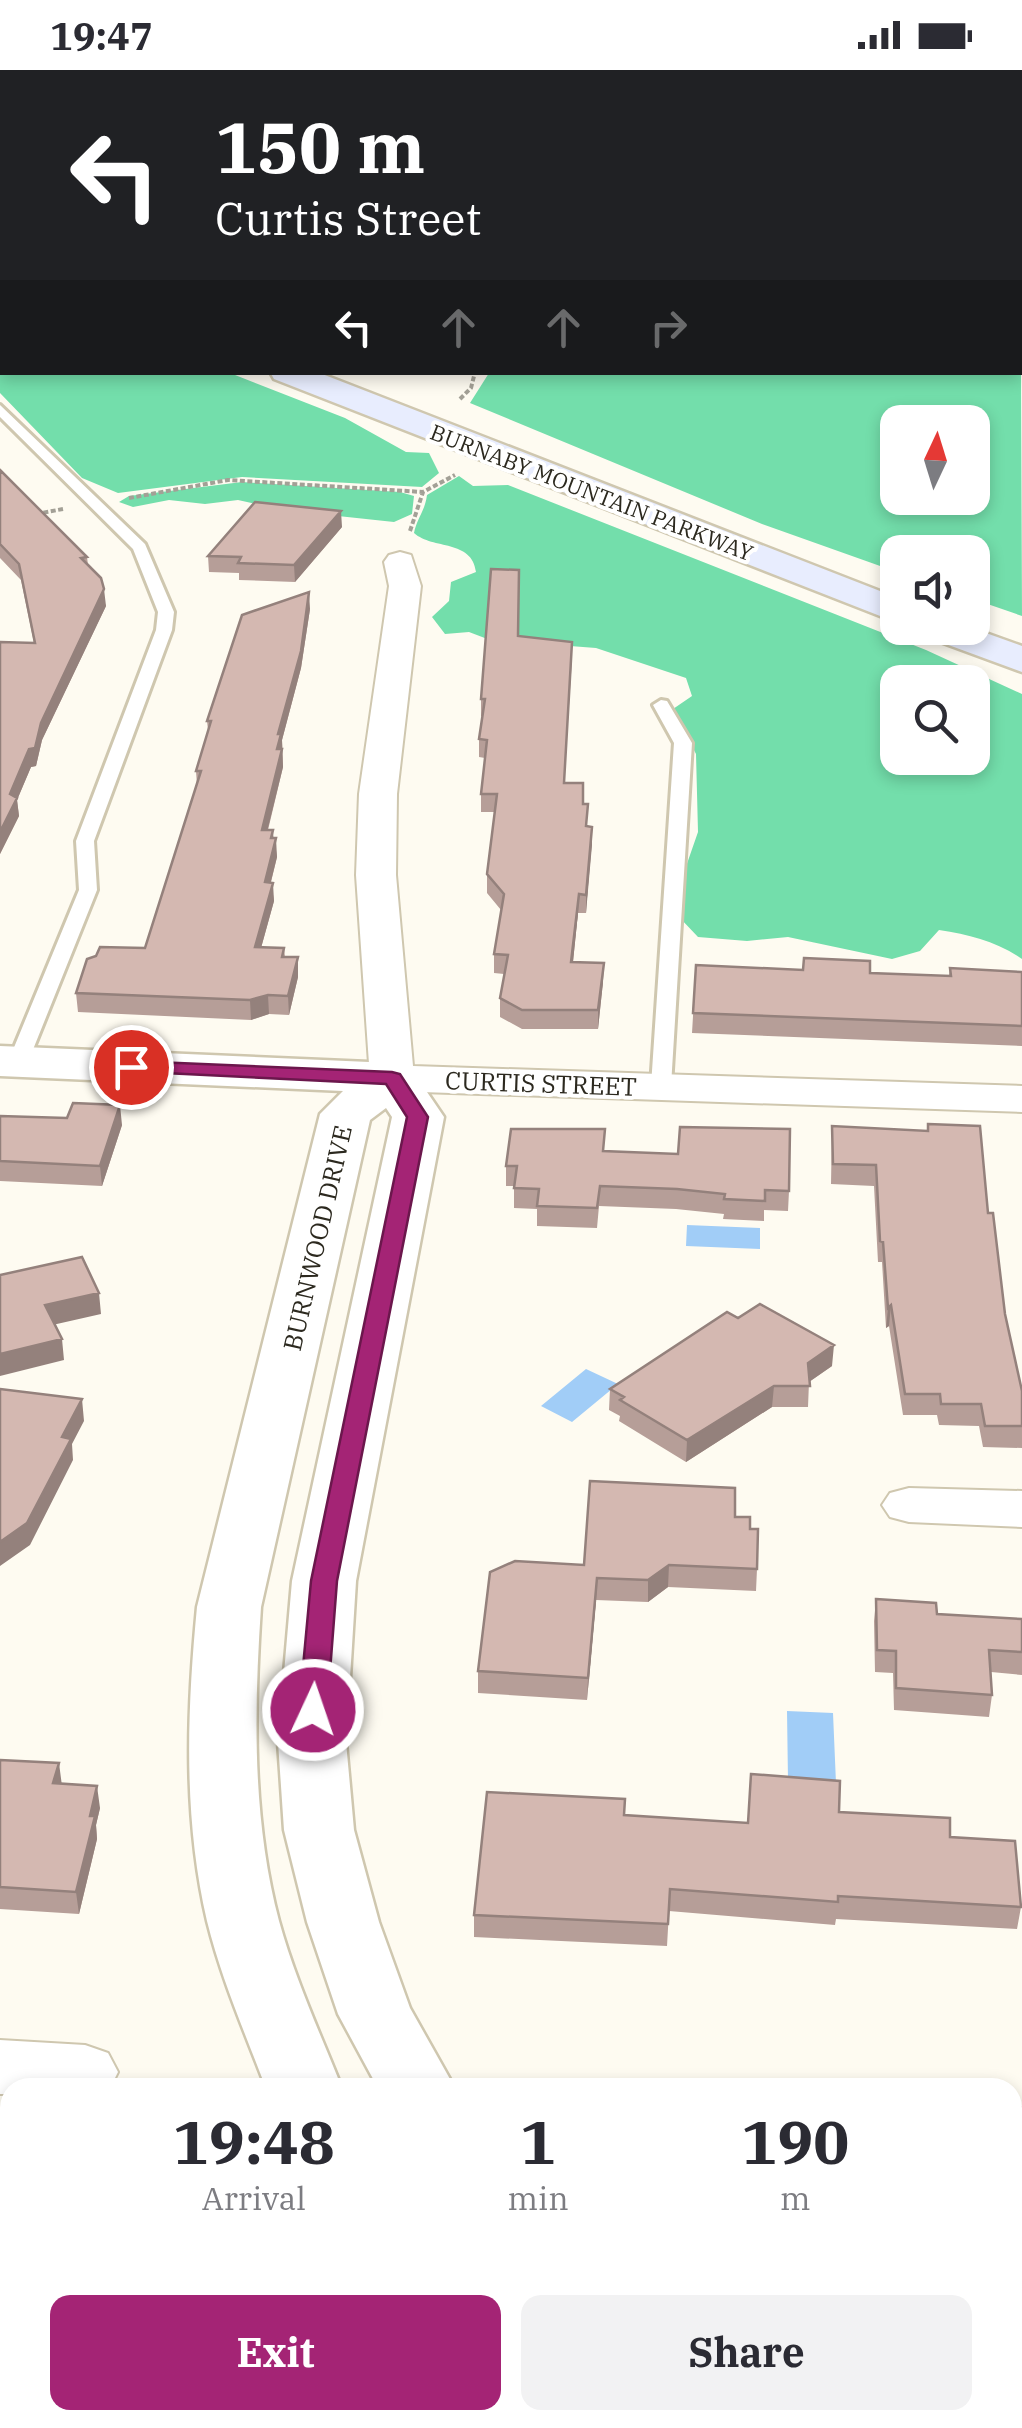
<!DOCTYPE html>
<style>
:root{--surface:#fff;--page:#f2f2f3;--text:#2b2b33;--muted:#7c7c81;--accent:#a42475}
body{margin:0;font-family:"IBM Plex Serif",serif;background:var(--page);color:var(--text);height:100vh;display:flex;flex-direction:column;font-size:38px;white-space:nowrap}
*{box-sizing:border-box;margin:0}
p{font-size:32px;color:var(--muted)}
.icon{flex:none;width:55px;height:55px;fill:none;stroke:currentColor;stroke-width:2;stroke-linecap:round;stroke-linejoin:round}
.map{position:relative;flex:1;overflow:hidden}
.side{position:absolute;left:0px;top:2008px;width:1022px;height:352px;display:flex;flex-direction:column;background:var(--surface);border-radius:30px 30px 0 0;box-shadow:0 5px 15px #0003}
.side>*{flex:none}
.guide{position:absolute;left:0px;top:0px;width:1022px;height:305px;box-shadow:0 5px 15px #0003;background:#202124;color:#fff;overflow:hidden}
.needle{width:65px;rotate:4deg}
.fabs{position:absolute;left:880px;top:335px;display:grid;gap:20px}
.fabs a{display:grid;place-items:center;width:110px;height:110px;border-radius:20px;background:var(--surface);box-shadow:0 5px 15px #0003;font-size:50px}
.pin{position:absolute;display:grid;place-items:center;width:85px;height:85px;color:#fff;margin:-42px;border:5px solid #fff;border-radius:50%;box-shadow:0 2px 10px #0007}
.me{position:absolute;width:110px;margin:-55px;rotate:3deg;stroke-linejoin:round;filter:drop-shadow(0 0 8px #0008)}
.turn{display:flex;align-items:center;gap:35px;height:210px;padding:0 50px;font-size:45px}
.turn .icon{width:130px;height:130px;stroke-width:2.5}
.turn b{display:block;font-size:70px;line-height:85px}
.lanes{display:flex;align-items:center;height:95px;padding:0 50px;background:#0003;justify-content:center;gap:50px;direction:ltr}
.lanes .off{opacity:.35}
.eta{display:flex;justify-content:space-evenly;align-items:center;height:170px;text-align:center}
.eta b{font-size:60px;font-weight:700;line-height:70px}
.button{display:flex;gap:20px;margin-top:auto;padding:20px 50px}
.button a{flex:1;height:115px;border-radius:20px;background:var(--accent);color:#fff;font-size:40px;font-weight:700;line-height:115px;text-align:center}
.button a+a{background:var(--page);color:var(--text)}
.status{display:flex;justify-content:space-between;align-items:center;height:70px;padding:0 50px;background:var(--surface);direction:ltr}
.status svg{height:28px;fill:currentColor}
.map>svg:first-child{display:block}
</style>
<div class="status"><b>19:47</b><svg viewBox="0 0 49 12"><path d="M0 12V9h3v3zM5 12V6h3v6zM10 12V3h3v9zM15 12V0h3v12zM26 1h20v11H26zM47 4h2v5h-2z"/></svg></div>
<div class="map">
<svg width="1022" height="2358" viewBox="0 0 1022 2358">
<rect width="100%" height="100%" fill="#fefbf1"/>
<path fill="#73deab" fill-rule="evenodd" d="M 0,0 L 563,0 L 2,2 L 0,28 Z
M 1020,60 L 1022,546 L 973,529 L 972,482 L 898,482 L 897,502 L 762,454 L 470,333 L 489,303 L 1020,302 ZM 972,352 L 972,428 L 898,428 L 898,352 Z
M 0,216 L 2,302 L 230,303 L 345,348 L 406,382 L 429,383 L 439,403 L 422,417 L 242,407 L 118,423 L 82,408 L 0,323 Z
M 459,406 L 473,416 L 508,415 L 926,580 L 1022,624 L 1022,889 C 996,871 970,865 939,860 L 920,881 L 892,889 L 788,867 L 747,871 L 698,867 L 680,848 L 682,808 L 698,762 L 696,684 L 673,639 L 692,626 L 686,608 L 596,578 L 490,570 L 469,562 L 445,564 L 432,547 L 449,531 L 451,512 L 476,502 C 472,469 433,480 414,463 C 417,448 425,441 427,425 ZM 898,612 L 972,612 L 972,688 L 898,688 Z
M 242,412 L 400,422 L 414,426 L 412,444 L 394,452 L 282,440 L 238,430 L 205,434 L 169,430 L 133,437 L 119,432 L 129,426 Z"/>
<path fill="#a1cdf7" d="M 687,1155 L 760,1158 L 760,1179 L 686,1176 Z
M 586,1299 L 618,1314 L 572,1352 L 541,1336 Z
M 787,1641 L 833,1643 L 836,1713 L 788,1711 Z"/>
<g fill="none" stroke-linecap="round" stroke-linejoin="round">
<defs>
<path id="service" d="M 0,335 L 145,474 L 174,542 L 172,560 L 94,771 L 97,820 L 28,992 L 18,998 L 8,992 L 79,820 L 76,771 L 156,560 L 158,542 L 133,479 L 0,347 Z
M 661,630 L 667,631 L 692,673 L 671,1016 L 661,1022 L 651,1016 L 674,673 L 653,635 Z"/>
<path id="minor" d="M 400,482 L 411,485 L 421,516 L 397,724 L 396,805 L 413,996 L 1022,1016 L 1022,1042 L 392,1021 L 377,1017 L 370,1008 L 356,805 L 359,724 L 389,516 L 384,492 L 389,485 Z
M 909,1418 L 1022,1421 L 1022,1457 L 909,1452 L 890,1447 L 882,1435 L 890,1423 Z
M 0,1970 L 85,1975 L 108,1983 L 118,2002 L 110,2018 L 10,2018 L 10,2024 L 0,2024 Z
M 1012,2038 L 1022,2038 L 1022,2094 L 1012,2094 Z"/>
<path id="tertiary" d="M 0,976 L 392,993 L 410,997 L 444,1047 L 356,1511 L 346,1672 L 354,1760 L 379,1852 L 410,1938 L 455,2018 L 378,2018 L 338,1944 L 307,1852 L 284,1760 L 278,1672 L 292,1511 L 392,1047 L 386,1038 L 370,1050 L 261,1537 C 254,1642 252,1749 279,1851 C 295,1909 320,1963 342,2018 L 266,2018 C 245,1963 221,1908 207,1851 C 183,1748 187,1641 197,1537 L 320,1044 L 343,1021 L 0,1006 Z
M 422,2350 L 507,2350 L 511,2358 L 425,2358 Z
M 552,2350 L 636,2350 L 640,2358 L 554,2358 Z"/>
<path id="secondary" d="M 0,182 L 2,183 L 2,201 L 0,200 Z
M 270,302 L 317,302 L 898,528 L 898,553 L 274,309 Z
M 919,558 L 972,558 L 1022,576 L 1022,602 L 924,566 Z"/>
</defs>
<use href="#service" stroke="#cfc7af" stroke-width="6"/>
<use href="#minor" stroke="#cfc7af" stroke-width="4"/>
<use href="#tertiary" stroke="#cfc7af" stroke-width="5"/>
<use href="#secondary" stroke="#cfc7af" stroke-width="5"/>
<path stroke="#a3a096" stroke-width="4" stroke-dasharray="5 2.5" stroke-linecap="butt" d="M 460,329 L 471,318 L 475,302
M 129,428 L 228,410 L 423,422
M 36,444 L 63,439
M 410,461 L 423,422 L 455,405"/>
<use href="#service" fill="#fff" fill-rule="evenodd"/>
<use href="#minor" fill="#fff" fill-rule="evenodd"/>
<use href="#tertiary" fill="#fff" fill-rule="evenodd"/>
<use href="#secondary" fill="#e8edfe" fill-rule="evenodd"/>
</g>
<path fill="#b69e98" d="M 0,400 L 87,487 L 88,495 L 106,536 L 42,670 L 36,696 L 31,697 L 17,730 L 19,746 L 0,784 L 0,572 L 34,573 L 21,510 L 0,488 Z
M 342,457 L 295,512 L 239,510 L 239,503 L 209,502 L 208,486 Z
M 310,539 L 301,598 L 282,670 L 283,697 L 268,760 L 274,768 L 277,787 L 271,812 L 274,831 L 261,878 L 284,878 L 285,887 L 298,887 L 298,907 L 289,945 L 269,944 L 251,950 L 78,942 L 76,923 L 145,878 L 197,715 L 196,701 L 208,660 L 207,651 Z
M 518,566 L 572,589 L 564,713 L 583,734 L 587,756 L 592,757 L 586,843 L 578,843 L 573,892 L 603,912 L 598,959 L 522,959 L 500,947 L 500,928 L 504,904 L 494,903 L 494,884 L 501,840 L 487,823 L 487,804 L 495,742 L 481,742 L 481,724 L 485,688 L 479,687 L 479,669 L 483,646 L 481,646 L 481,629 Z
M 696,895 L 949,906 L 950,898 L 1022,902 L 1022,976 L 692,963 Z
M 0,1046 L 122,1055 L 102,1116 L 0,1111 Z
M 928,1054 L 988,1143 L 1005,1244 L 1022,1321 L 1022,1378 L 983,1377 L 979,1356 L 939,1355 L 937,1345 L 903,1345 L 889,1256 L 886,1258 L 882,1192 L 878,1192 L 874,1116 L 831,1114 L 832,1056 L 927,1061 Z
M 604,1081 L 789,1121 L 788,1141 L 764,1140 L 764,1151 L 723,1149 L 724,1144 L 676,1139 L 599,1136 L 597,1158 L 537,1156 L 537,1139 L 514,1138 L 514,1116 L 506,1116 L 506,1096 Z
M 832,1296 L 809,1312 L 808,1337 L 772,1337 L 686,1392 L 619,1351 L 620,1346 L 609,1340 L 610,1319 Z
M 735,1447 L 750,1459 L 757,1499 L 756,1521 L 668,1517 L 648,1532 L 596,1530 L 587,1630 L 478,1623 L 478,1601 L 584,1495 Z
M 876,1529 L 937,1544 L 1022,1549 L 1022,1605 L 991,1602 L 992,1625 L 989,1647 L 894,1640 L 893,1603 L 875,1602 L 874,1551 Z
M 0,1690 L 61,1714 L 100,1738 L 96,1755 L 97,1769 L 79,1844 L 0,1839 Z
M 839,1742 L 950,1767 L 1021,1837 L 1017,1859 L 836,1849 L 835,1855 L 669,1841 L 667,1876 L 474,1867 L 474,1845 L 624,1745 L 748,1753 Z
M 0,2155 L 10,2156 L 10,2261 L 0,2260 Z
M 1012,2194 L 1022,2195 L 1022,2351 L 1016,2351 L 1015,2342 L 1012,2342 Z"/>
<path fill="#94817c" d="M 341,441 L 342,457 L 295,512 L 294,495 Z
M 104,519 L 106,536 L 42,670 L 36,696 L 31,697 L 17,730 L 19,746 L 0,784 L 0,762 L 10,724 L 41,653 Z
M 309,522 L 310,539 L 301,598 L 282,670 L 283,697 L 263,778 L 262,760 L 278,664 Z
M 592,757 L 592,775 L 586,843 L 586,825 Z
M 273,760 L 274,778 L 276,768 L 277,787 L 266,831 L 265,812 Z
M 273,813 L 274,831 L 256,896 L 255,877 Z
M 579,824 L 578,843 L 571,911 L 571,892 Z
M 298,887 L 298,907 L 289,945 L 288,926 Z
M 604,893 L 603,912 L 598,959 L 598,940 Z
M 268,925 L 269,944 L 251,950 L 250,930 Z
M 120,1035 L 122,1055 L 102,1116 L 100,1096 Z
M 99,1223 L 101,1244 L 48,1256 L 45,1235 Z
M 891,1235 L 889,1256 L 886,1258 L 888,1238 Z
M 62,1269 L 64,1290 L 0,1306 L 0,1284 Z
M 834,1275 L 832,1296 L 806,1314 L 808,1293 Z
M 774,1316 L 772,1337 L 686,1392 L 687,1370 Z
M 82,1329 L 84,1351 L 72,1374 L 73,1390 L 30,1475 L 0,1496 L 0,1472 L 62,1367 Z
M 669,1495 L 668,1517 L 648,1532 L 648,1510 Z
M 597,1508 L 596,1530 L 587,1630 L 588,1608 Z
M 59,1693 L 62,1716 L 53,1713 Z
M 97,1716 L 100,1738 L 96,1755 L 97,1769 L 79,1844 L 76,1822 L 90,1746 Z"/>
<path fill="#d4b8b1" stroke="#94817c" stroke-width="2.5" d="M 0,400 L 87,487 L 81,488 L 101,508 L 104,519 L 41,653 L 35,678 L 29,679 L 10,724 L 17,728 L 0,762 L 0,572 L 35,573 L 19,494 L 0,474 Z
M 255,432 L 341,441 L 294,495 L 238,493 L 241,487 L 208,486 Z
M 491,499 L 519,500 L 518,566 L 572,572 L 564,713 L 583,713 L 583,734 L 588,734 L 586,756 L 592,757 L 586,825 L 579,824 L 571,892 L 604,893 L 598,940 L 522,940 L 500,928 L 508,885 L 494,884 L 504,824 L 487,804 L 497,724 L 481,724 L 487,670 L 479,669 L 485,629 L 481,629 Z
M 309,522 L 301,581 L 278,664 L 281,664 L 277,679 L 282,679 L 262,760 L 273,760 L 271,768 L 276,768 L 265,812 L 273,813 L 255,877 L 284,878 L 282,887 L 298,887 L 288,926 L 268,925 L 250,930 L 76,923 L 87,889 L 96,886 L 100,877 L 145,878 L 201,701 L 196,701 L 211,651 L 207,651 L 242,545 Z
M 804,888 L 870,891 L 870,903 L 951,906 L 950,898 L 1022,902 L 1022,956 L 693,943 L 696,895 L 803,900 Z
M 73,1033 L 120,1035 L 100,1096 L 0,1091 L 0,1046 L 67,1048 Z
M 928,1054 L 980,1056 L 988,1143 L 993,1143 L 1005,1244 L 1022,1321 L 1022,1356 L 985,1356 L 981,1334 L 941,1334 L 940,1324 L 905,1324 L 891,1235 L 888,1238 L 883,1172 L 880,1171 L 876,1095 L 833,1094 L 832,1056 L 928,1061 Z
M 680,1057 L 790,1059 L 789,1121 L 765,1120 L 765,1131 L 724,1129 L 725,1124 L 677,1119 L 600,1116 L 597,1138 L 537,1136 L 539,1119 L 514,1118 L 517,1096 L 506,1096 L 511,1059 L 605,1059 L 603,1081 L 678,1084 Z
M 82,1187 L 99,1223 L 45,1235 L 62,1269 L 0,1284 L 0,1205 Z
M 760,1234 L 834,1275 L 808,1293 L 810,1316 L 774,1316 L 687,1370 L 620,1330 L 624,1327 L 610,1319 L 727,1242 L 738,1248 Z
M 0,1319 L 82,1329 L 62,1367 L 71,1369 L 27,1453 L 0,1472 Z
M 590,1411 L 735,1418 L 735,1447 L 750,1447 L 750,1459 L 758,1459 L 757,1499 L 669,1495 L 648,1510 L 597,1508 L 588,1608 L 478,1601 L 490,1502 L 515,1491 L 584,1495 Z
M 876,1529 L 936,1533 L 937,1544 L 1022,1549 L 1022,1582 L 989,1580 L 992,1625 L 896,1618 L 896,1581 L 877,1580 Z
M 0,1690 L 59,1693 L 53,1713 L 97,1716 L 90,1746 L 95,1746 L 76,1822 L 0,1817 Z
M 751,1704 L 840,1711 L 839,1742 L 950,1748 L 950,1767 L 1015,1771 L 1021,1837 L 838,1826 L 838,1832 L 670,1819 L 668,1854 L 474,1845 L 487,1722 L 625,1729 L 624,1745 L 748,1753 Z
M 0,2155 L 10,2156 L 10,2239 L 0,2238 Z
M 1012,2194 L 1022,2195 L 1022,2329 L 1020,2328 L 1019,2319 L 1012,2319 Z"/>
<path fill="#a42475" stroke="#6b174c" stroke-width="2.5" d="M 131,991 L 392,1002 L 400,1004 L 428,1047 L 337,1511 L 327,1640 L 323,1647 L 303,1647 L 299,1640 L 311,1511 L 407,1047 L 386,1014 L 124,1001 L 121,997 Z"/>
<g text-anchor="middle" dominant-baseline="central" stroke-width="8" stroke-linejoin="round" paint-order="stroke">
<g font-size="22" fill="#2c291f" stroke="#fff">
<text transform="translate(592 422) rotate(21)">BURNABY MOUNTAIN PARKWAY</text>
</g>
<g font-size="25" fill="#2c291f" stroke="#fff">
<text transform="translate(541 1013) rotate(2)">CURTIS STREET</text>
<text transform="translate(317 1168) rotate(-77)">BURNWOOD DRIVE</text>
</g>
</g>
</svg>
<div class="fabs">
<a><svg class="needle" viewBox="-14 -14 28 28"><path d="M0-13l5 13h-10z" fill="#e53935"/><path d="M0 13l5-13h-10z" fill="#7c7c81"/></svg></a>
<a><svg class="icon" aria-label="sound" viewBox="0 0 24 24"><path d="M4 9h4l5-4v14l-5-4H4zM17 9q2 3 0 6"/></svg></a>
<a><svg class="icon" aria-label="search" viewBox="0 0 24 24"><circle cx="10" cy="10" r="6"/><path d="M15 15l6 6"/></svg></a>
</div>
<div class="pin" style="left:131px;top:997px;background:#d93025"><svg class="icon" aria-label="arrive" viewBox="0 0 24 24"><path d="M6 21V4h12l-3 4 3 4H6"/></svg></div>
<svg class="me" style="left:313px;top:1640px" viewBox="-20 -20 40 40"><circle r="17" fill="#a42475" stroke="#fff" stroke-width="3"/><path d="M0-11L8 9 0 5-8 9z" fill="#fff"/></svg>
<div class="guide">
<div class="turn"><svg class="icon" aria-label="left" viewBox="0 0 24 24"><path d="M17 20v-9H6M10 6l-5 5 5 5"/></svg><div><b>150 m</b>Curtis Street</div></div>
<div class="lanes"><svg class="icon" aria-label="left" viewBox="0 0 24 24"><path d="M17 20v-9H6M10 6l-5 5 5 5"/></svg><svg class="icon off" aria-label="ahead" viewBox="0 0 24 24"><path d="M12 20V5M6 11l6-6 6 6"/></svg><svg class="icon off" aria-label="ahead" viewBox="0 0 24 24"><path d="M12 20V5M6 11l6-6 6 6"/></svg><svg class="icon off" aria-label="right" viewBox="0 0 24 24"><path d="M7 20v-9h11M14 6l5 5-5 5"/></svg></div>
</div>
<section class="side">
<div class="eta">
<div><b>19:48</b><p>Arrival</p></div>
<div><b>1</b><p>min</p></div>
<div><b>190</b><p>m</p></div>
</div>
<div class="button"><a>Exit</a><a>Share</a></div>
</section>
</div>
